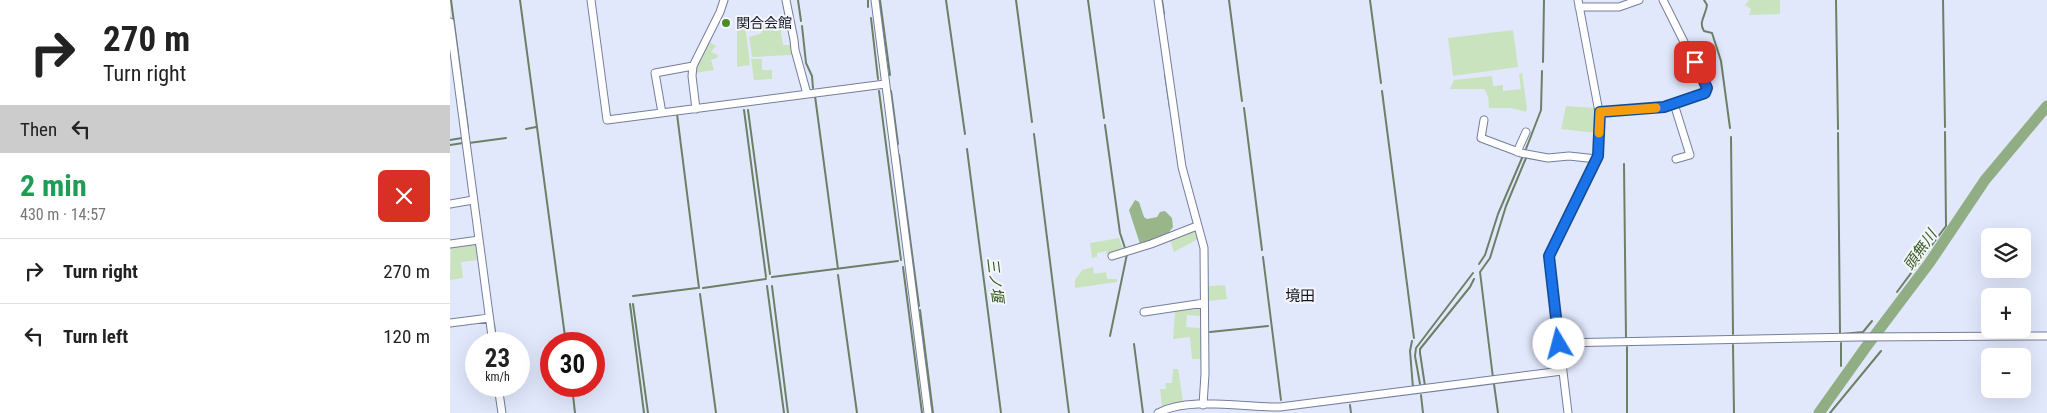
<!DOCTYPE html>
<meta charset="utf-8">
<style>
:root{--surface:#fff;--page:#f6f6f6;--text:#222;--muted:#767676;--line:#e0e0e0}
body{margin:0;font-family:"Roboto Condensed","Noto Sans JP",sans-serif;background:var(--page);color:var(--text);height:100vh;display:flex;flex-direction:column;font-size:19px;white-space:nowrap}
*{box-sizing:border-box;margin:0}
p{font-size:16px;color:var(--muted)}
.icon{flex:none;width:28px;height:28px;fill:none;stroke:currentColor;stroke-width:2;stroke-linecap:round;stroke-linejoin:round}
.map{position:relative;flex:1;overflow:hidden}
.details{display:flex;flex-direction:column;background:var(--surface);width:450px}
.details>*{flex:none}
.top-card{background:#fff;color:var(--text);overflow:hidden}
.fabs{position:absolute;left:1531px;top:228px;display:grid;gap:10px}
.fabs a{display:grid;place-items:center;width:50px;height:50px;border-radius:8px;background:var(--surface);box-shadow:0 5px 20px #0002;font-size:25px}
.speed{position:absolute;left:15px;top:332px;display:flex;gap:10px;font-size:25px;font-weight:700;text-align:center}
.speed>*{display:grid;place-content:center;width:65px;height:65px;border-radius:50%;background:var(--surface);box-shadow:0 5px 20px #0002;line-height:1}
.speed small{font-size:12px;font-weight:400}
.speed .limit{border:8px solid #d22;background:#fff;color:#111}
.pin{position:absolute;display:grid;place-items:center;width:42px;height:42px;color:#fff;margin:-21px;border-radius:10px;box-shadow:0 2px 8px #0006}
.me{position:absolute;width:55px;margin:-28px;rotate:352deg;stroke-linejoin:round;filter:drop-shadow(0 0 4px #0008)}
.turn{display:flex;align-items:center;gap:18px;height:105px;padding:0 20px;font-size:22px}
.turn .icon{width:65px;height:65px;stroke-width:2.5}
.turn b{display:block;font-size:35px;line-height:42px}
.then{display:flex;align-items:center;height:48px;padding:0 20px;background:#0003;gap:10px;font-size:19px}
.round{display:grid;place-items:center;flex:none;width:52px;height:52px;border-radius:8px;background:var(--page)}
.head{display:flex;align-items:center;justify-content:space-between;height:85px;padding:0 20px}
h1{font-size:30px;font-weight:700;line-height:38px;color:#1e9e55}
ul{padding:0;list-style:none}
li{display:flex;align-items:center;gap:15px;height:65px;padding:0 20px;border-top:1px solid var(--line)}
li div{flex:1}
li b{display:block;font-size:19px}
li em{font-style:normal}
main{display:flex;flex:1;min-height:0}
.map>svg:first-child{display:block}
</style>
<main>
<section class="details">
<div class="top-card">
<div class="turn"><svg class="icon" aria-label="right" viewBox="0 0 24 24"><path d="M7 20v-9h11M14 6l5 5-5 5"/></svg><div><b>270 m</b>Turn right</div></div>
<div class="then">Then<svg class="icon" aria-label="left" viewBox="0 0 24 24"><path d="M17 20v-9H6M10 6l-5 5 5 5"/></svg></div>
</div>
<div class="head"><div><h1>2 min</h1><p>430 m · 14:57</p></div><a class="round" style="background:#d93025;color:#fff"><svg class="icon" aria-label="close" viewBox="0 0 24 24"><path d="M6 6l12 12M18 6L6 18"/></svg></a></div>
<ul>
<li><svg class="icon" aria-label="right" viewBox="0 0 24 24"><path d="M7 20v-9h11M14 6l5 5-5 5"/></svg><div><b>Turn right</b></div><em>270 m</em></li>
<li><svg class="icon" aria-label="left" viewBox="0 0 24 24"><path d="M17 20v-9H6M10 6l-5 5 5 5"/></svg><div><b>Turn left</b></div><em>120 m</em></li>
</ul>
</section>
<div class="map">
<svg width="1597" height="413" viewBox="0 0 1597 413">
<rect width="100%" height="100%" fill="#e2e8fc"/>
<path fill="#cae3bf" d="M 1299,0 L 1330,0 L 1330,14 L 1299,15 L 1301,9 L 1295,5 Z
M 329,20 L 333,45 L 341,45 L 342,55 L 302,57 L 299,37 L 312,33 L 311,25 Z
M 287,23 L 292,24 L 296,32 L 300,65 L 287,67 Z
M 1063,30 L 1068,67 L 1003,76 L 998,38 Z
M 258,41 L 266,46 L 261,52 L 268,55 L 267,58 L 261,60 L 264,70 L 245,73 Z
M 301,59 L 312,59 L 312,70 L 322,70 L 322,79 L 304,80 Z
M 1072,73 L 1077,108 L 1076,112 L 1061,108 L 1039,108 L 1038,96 L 1034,89 L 1000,89 L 1004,80 L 1042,76 L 1043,86 L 1053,85 L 1053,91 L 1071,89 L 1069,74 Z
M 1116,106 L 1146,108 L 1147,133 L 1111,129 Z
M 745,229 L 748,239 L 724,252 L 720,240 Z
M 669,238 L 673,248 L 657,255 L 656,251 L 647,253 L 647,257 L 642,258 L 640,243 Z
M 26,242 L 28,260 L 11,262 L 13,278 L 0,280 L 1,246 Z
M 643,267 L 644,274 L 656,272 L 657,279 L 667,279 L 667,282 L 625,288 L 625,280 L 632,270 Z
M 775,285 L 777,299 L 758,301 L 758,286 Z
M 750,308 L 750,316 L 737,315 L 736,327 L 751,328 L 752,359 L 742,359 L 740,337 L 723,339 L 725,311 Z
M 723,369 L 728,369 L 733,401 L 719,403 L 712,406 L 710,389 L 716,389 L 715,383 L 722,383 Z"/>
<path fill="#99b68b" d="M 685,200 L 689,202 L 694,217 L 697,219 L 707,217 L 710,212 L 715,211 L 722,218 L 723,227 L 716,236 L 690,244 L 679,210 Z"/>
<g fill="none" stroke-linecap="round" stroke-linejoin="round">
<path stroke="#6b8066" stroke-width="2" d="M 1,0 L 18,129
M 70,0 L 116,344
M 348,0 L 351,21
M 418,0 L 418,7
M 430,0 L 440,75
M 496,0 L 515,134
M 566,0 L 582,122
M 638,0 L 654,118
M 712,0 L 714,14
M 779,0 L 792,101
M 920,0 L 931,83
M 1254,0 L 1257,5 C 1256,15 1248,22 1254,31 L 1262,33 L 1271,61 L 1280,128
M 1386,0 L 1388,129
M 1493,0 L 1495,127
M 421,18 L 428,79
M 352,26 L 356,63 L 362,76 L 363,88
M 1093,62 L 1094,0
M 715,74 L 720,108
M 429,91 L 451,260
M 441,91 L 448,144
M 932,91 L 964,338
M 365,96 L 388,269
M 794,108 L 812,250
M 294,110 L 316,277
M 298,110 L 320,274
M 227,114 L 249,288
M 655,125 L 670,233 L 675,248
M 76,129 L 86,127
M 1388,133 L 1390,334
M 584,134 L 619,413
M 1281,137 L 1283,334
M 0,140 L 12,138
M 19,143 L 56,138
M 0,145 L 13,143
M 517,149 L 551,413
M 1076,149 L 1091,110 L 1092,71
M 449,155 L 469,306
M 1174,164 L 1176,339
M 813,257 L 831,400
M 1029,264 L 1035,255 L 1048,214 L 1072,158
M 453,267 L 472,413
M 388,275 L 407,413
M 322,277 L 448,261
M 317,286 L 334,413
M 322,286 L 338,413
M 253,288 L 316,279
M 1447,292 L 1496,226 L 1495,132
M 250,294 L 266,413
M 183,296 L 247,288
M 180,304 L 194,413
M 183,304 L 198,413
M 470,310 L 483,413
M 44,324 L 46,344
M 760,332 L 818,326
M 1392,334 L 1413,332 L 1422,321
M 660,336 L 677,254
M 962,341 L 960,351 L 963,388
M 1391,343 L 1391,366
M 684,344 L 693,413
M 1283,345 L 1284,413
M 1177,347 L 1177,413
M 1043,378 L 1030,272 L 1040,258 L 1056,206 L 1076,158
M 970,384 L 965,356 L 966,348 L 1023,273
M 1044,384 L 1048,413
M 122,386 L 125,413
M 975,386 L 970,353 L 970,349 L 1020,287 L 1024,279
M 971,395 L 973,413
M 900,405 L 901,413
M 1380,413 L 1431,351"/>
<path stroke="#90ad83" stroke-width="11" d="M 1369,413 L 1416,347 L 1480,262 L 1535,180 L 1597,106"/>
<defs>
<path id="minor" d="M 141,0 L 157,120 L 435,84
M 336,0 L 344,40 L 345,50 L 357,94
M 425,0 L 478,413
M 708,0 L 732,167 L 754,248 L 755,374 L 753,405
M 1129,7 L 1169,7 L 1189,0
M 0,22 L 43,344
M 1224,104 L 1240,155 L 1226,159
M 246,109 L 242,76 L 243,66 L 270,12 L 274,0
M 1149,112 L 1214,107 L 1255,93 L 1257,88 L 1213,0
M 212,113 L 205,73 L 243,66
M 1034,120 L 1031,138 L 1071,153 L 1098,158 L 1119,156 L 1147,159
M 1067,152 L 1076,132
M 0,204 L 23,200
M 0,244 L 29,240
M 662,256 L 701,244 L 747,226
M 694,312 L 754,303
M 0,323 L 39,318
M 1109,343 L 1408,337 L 1597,336
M 48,386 L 52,413
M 708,413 C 738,396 796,408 830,407 L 1112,371
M 1118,413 L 1099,256 L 1142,171 L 1148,156 L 1149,139 L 1149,112 L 1128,0"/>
</defs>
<use href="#minor" stroke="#757d9b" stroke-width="9"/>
<use href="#minor" stroke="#fff" stroke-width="7"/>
</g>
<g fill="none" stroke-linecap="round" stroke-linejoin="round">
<defs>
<path id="route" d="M 1109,344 L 1099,256 L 1148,156 L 1150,112 L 1214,107 L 1255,93 L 1257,88 L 1245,62"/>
</defs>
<use href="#route" stroke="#114b97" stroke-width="12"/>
<use href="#route" stroke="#1a73e8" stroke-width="9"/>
<path stroke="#f59e0b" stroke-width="9" d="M 1149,133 L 1150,112 L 1206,108"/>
</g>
<circle fill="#4e8b2a" stroke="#f4f6fc" stroke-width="2" cx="276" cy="23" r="5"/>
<g text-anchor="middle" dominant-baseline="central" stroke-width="4" stroke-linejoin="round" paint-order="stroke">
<g font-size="14" fill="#141723" stroke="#f4f6fc" text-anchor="start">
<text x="286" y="23">関合会館</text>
</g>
<g font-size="15" font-style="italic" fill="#355b20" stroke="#f4f6fc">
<text transform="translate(1470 250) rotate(-55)">頭無川</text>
<text transform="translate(545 280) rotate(83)">三ノ堰</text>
</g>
<g font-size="15" fill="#141723" stroke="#f4f6fc">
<text x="850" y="296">境田</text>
</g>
</g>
</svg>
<div class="fabs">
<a><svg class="icon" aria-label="layers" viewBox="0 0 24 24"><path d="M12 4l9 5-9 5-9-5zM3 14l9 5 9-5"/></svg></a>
<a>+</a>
<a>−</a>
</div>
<div class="speed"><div>23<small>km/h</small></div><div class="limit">30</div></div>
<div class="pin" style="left:1245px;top:62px;background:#d93025"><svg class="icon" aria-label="arrive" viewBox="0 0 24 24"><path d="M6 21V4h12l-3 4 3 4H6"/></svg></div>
<svg class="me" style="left:1109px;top:344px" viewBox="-20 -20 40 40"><circle r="19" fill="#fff"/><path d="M0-13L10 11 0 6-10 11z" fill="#1a73e8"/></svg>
</div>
</main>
